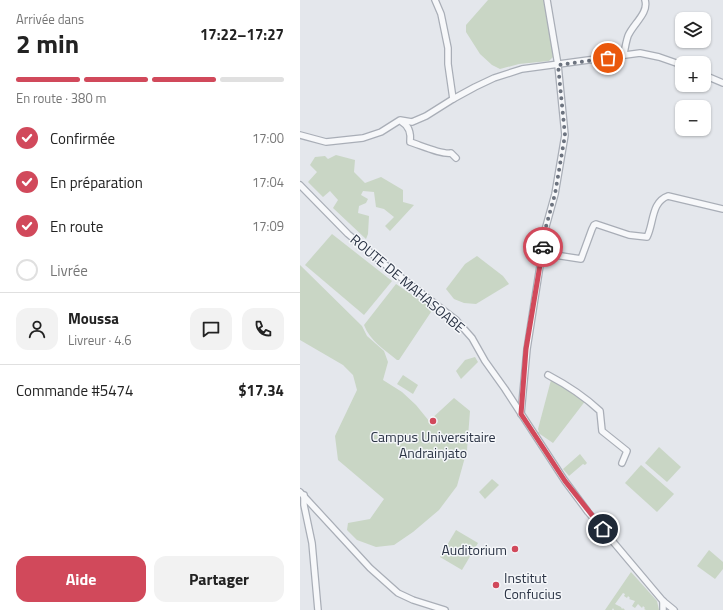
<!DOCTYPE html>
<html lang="fr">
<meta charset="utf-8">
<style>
body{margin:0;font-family:"Titillium Web",sans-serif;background:#f2f2f2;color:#222;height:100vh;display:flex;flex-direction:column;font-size:15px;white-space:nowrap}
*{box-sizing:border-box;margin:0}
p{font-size:13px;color:#767676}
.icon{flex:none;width:22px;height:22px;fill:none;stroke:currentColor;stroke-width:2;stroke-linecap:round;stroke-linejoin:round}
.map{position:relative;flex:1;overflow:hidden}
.details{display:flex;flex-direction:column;background:#fff;width:300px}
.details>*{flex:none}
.fabs{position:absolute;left:375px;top:12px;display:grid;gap:8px}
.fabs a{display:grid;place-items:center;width:36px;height:36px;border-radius:8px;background:#fff;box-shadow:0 1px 3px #0004;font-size:20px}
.pin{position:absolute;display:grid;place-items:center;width:34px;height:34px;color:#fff;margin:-17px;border:2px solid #fff;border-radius:50%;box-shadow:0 1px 4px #0007}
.courier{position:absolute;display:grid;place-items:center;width:40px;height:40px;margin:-20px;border:3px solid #d1495b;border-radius:50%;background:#fff;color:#222;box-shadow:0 1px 5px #0007}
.summary em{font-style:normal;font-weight:700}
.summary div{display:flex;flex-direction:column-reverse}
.summary{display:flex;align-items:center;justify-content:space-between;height:68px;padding:0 16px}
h1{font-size:26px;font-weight:700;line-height:30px}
.bar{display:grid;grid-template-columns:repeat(4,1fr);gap:6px 4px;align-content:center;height:48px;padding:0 16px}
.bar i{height:5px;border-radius:3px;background:#e0e0e0}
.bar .active{background:#d1495b}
.bar p{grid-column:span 4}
.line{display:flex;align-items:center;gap:10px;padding:0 16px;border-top:1px solid #e0e0e0}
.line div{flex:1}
.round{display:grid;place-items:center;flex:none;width:42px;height:42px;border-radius:12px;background:#f2f2f2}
ol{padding:0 16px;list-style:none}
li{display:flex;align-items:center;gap:12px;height:44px}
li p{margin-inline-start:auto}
li .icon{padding:4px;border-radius:50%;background:#d1495b;color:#fff;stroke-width:4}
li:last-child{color:#767676}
li i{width:22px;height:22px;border:2px solid #e0e0e0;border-radius:50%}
.action{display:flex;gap:8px;margin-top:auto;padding:8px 16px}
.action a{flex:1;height:46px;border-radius:12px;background:#d1495b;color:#fff;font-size:16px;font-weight:700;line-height:46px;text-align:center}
.action a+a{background:#f2f2f2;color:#222}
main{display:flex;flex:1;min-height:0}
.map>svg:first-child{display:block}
.green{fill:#c9d6c5}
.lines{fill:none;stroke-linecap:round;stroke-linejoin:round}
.minor-casing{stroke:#a9aeb7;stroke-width:8}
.minor{stroke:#f7f8fa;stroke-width:5.5}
.done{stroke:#6c737f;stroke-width:4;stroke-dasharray:0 7.2}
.route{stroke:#d1495b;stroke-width:5}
.poi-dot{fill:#d1495b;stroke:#f4f6f9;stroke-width:1.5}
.labels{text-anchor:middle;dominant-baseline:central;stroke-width:3;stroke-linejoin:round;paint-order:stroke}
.street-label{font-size:14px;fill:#2b3445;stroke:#f4f6f9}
.poi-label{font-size:14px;fill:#2b3445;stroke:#f4f6f9}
</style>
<main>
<section class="details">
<div class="summary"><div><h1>2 min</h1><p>Arrivée dans</p></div><em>17:22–17:27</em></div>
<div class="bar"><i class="active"></i><i class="active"></i><i class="active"></i><i></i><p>En route · 380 m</p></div>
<ol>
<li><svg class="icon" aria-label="check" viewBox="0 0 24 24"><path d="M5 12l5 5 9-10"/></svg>Confirmée<p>17:00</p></li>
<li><svg class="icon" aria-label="check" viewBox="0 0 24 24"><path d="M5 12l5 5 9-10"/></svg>En préparation<p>17:04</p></li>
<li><svg class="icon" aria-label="check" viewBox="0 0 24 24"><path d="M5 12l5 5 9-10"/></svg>En route<p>17:09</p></li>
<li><i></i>Livrée</li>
</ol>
<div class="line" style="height:72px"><a class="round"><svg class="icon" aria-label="person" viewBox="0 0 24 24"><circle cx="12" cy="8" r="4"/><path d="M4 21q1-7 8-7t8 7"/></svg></a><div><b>Moussa</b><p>Livreur · 4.6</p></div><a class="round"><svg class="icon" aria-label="chat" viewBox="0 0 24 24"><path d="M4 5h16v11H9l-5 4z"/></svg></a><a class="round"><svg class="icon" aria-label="phone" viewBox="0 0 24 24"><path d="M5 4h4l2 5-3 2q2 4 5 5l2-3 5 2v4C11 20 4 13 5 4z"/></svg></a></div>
<div class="line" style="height:52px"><div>Commande #5474</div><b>$17.34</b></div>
<div class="action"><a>Aide</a><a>Partager</a></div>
</section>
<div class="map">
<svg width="423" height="610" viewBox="0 0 423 610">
<rect width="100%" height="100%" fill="#e4e7ec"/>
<g class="green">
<polygon points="188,0 245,0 253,57 249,61 219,64 200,69 192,65 180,54 166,32 166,25"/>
<polygon points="36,155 55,160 54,172 65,183 81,177 103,190 103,202 114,205 90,231 85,226 94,217 84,209 76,207 74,192 63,191 61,195 68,199 66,203 59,206 58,213 69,216 68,234 66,239 33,208 38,200 30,191 23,197 8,182 17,172 10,165 15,157 25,156 28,159"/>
<polygon points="32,234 92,281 64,315 5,265"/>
<polygon points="177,256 203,276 209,284 176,304 164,303 154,299 146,289 165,264"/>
<polygon points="0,265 62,326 67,336 84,351 88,362 83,380 102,392 116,405 129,421 154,398 170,411 167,450 157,486 139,510 113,532 94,545 76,547 57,540 47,530 48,523 70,519 84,499 38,460 35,436 57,390 53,375 43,365 0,340"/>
<path d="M96,284l37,25 -34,51h-2c-12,-10 -27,-19 -33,-35z"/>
<polygon points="175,357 178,362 161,379 156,371 165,360"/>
<polygon points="103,375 118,385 113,394 97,384"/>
<polygon points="251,380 286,400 253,443 237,432 239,432 238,429"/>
<polygon points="359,447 381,467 367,482 345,463"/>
<polygon points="280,454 287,463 285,465 283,464 269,476 263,469"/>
<polygon points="341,465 374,494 357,512 325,483"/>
<polygon points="192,479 199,485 185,499 179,492"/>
<polygon points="156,530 178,543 162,570 140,557"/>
<polygon points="409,550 423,562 423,569 415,579 397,566"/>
<polygon points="331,572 357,601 359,610 346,610 344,609 345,608 343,606 342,608 338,604 335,608 332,606 335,601 329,599 330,598 328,596 327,598 324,596 325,594 323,593 315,604 321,607 322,609 323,608 325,610 314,610 313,608 312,610 305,610"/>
</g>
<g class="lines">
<defs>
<g id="minor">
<polyline points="135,0 141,14 148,48 148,64 153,99"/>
<path d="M324,54c1,-6 2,-12 4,-18 5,-12 21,-23 17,-36"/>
<polyline points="404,75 423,83"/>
<path d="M102,122c7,4 9,12 8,20 10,3 32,13 41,11l5,5"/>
<polyline points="0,135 26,142 63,138 81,132 100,120 112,122 126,116 153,99 175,87 194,78 222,69 340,53 359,57 382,65"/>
<polyline points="0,185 48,234 94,272 156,320 172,338 185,361 205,389 265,481 288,512 363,601 374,610"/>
<path d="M242,253l39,6 11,-30 2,-4 2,-1 33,11 18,2c7,-14 4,-35 21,-41l55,13"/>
<path d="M248,375c19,10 36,21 52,36l2,20 25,20 -5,12"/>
<polyline points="221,414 227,349 242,253 245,230 255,194 265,135 258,65 247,0"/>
<polyline points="0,492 70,568 98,593 113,600 145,610"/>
<polyline points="4,495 4,505 12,543 18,610"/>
<polyline points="363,601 363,610"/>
</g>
</defs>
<use href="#minor" class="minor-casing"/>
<use href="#minor" class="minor"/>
</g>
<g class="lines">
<polyline class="done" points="243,247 245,230 255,194 265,135 258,65 308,58"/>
<polyline class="route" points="243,247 226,349 221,414 265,481 303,529"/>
</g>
<g class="poi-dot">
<circle cx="133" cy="421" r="4"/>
<circle cx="215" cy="549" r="4"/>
<circle cx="196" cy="585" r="4"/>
</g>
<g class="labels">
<g class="street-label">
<text transform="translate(108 283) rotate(40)">ROUTE DE MAHASOABE</text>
</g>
<g class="poi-label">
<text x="133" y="436">Campus Universitaire<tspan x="133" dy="16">Andrainjato</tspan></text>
<text x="207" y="549" text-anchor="end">Auditorium</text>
<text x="204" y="577" text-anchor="start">Institut<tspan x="204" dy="16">Confucius</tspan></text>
</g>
</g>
</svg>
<div class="fabs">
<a><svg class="icon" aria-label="layers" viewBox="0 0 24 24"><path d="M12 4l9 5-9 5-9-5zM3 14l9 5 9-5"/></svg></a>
<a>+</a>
<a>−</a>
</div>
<div class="pin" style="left:308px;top:58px;background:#ea580c"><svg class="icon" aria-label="bag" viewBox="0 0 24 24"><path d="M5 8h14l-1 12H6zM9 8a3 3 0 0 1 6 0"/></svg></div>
<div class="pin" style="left:303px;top:529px;background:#1f2937"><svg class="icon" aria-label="home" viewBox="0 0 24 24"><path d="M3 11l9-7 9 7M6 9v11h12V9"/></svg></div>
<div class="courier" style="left:243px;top:247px"><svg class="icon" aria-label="car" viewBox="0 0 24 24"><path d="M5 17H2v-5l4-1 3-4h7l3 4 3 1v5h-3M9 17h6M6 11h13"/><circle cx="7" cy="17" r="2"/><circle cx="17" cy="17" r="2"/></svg></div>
</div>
</main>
